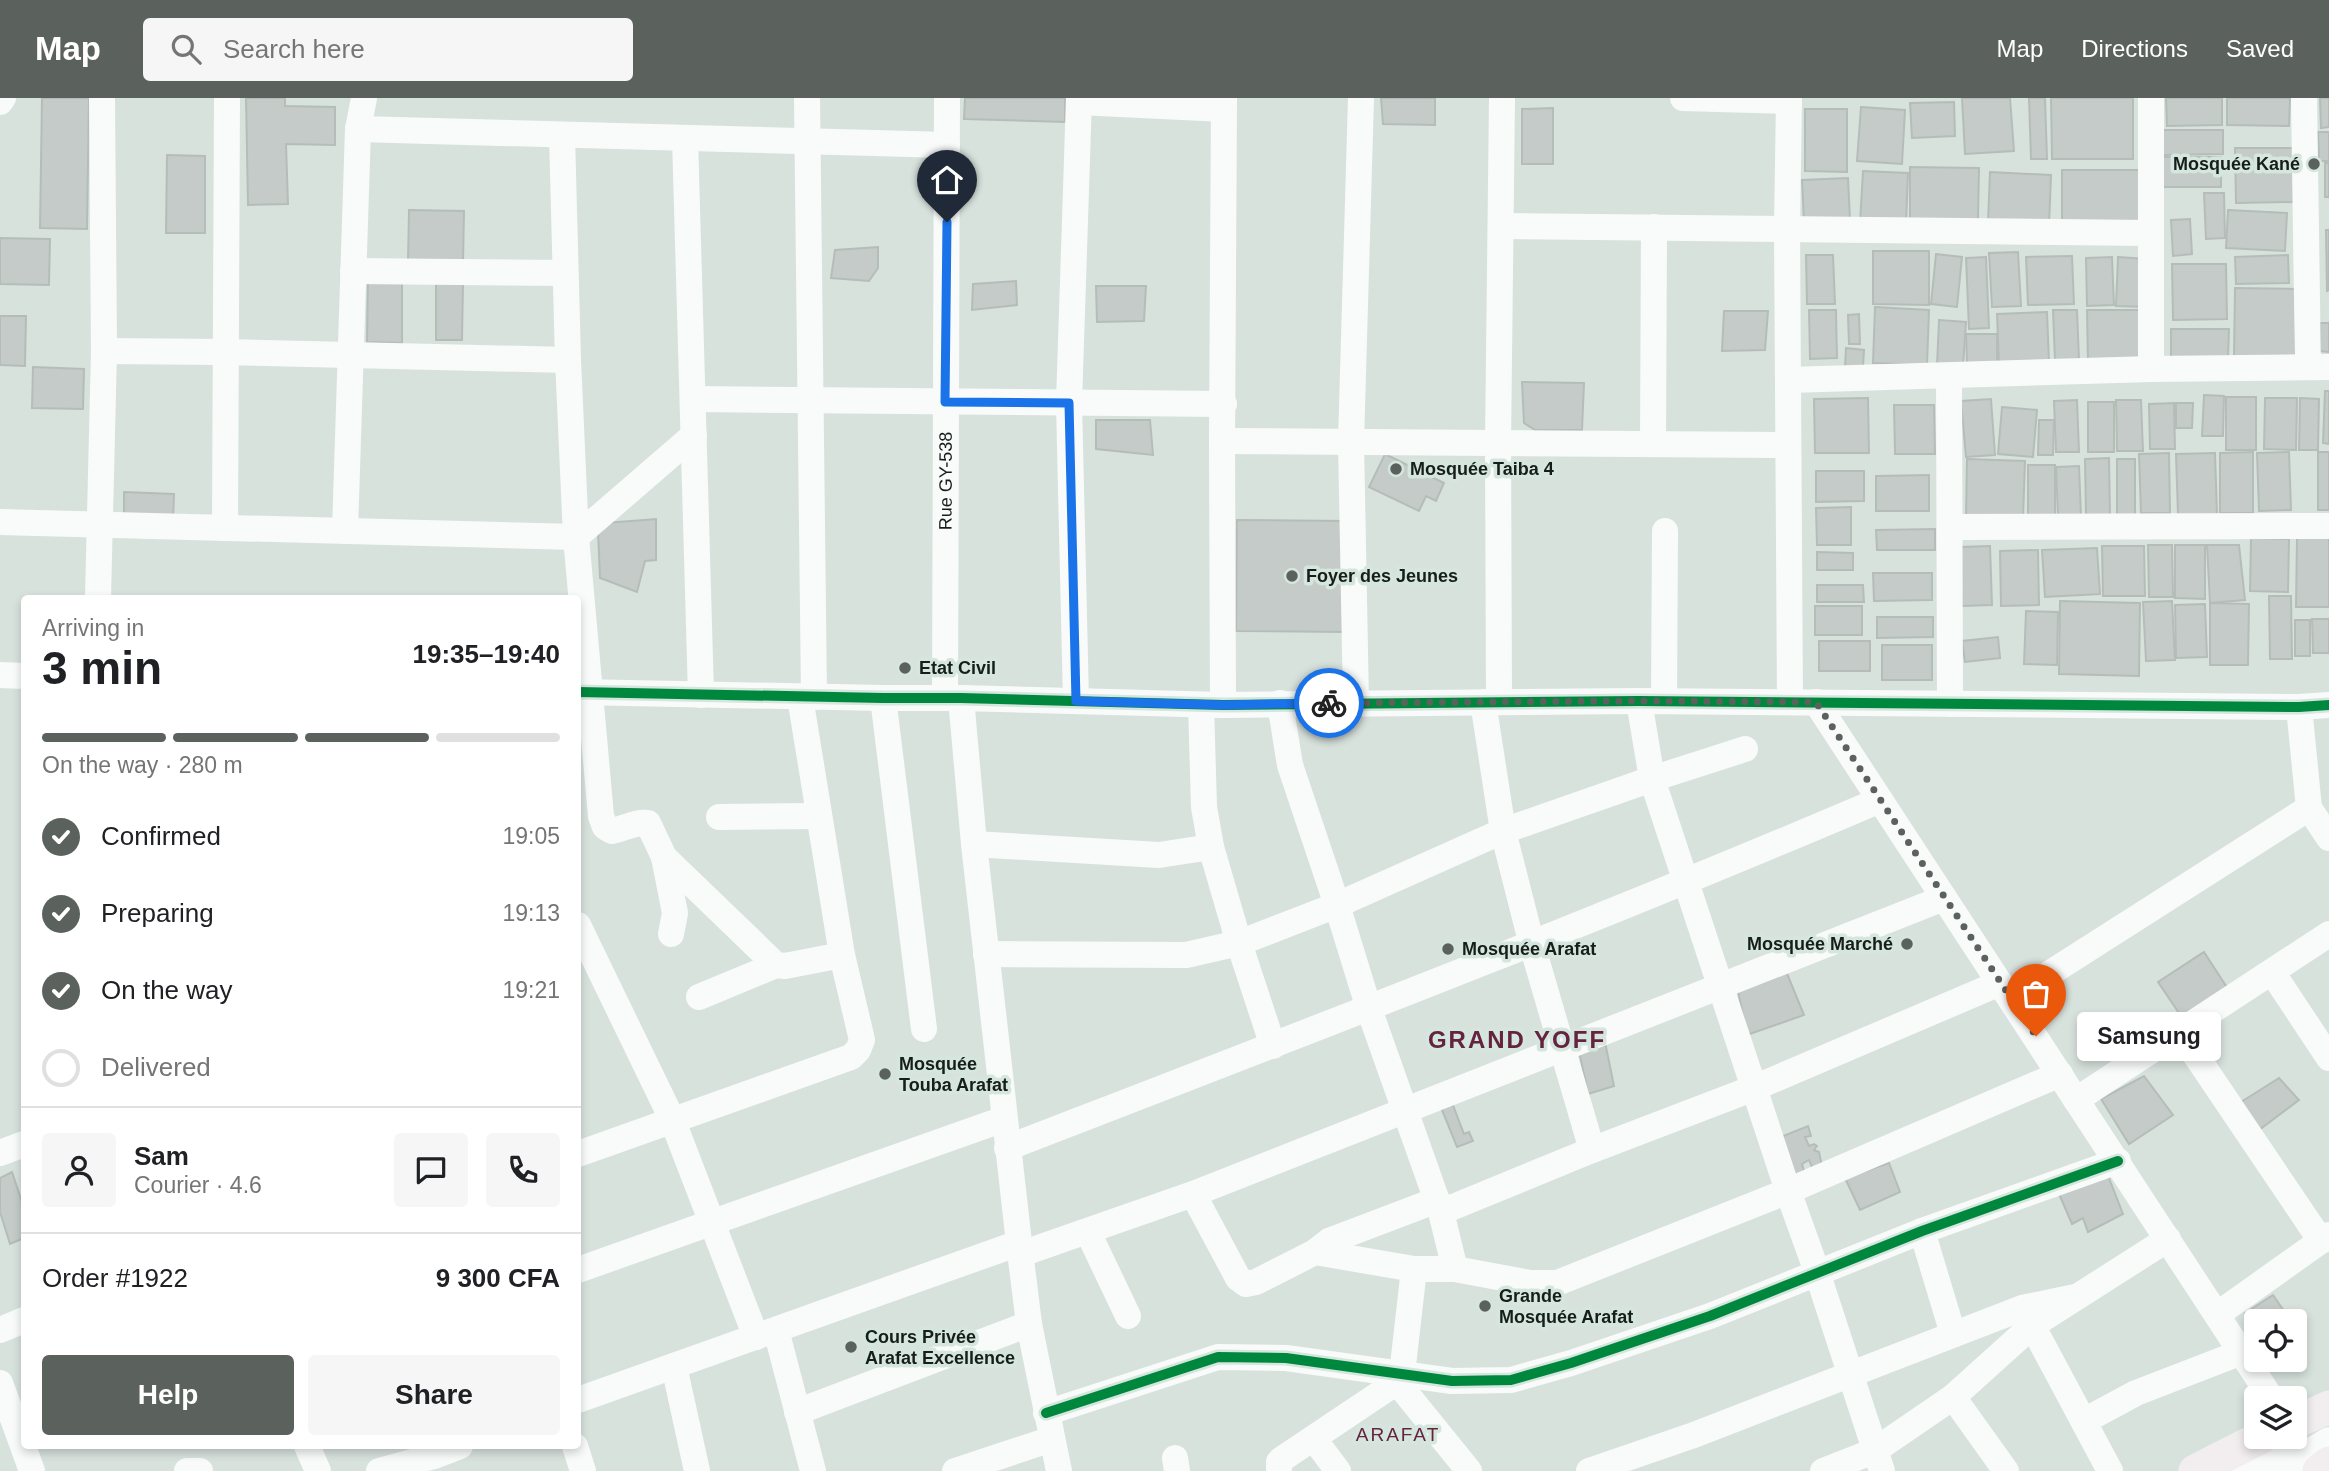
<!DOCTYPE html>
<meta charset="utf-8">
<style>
body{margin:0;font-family:Helvetica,sans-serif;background:#f6f6f6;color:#202124;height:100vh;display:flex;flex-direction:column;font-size:26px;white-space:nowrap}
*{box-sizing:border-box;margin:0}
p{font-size:23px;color:#757577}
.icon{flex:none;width:38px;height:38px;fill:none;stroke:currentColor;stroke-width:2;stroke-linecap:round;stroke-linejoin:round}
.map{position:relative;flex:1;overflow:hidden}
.sheet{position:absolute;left:21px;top:497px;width:560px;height:854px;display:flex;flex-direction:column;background:#fff;border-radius:7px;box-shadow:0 4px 10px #0003}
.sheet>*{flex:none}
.controls{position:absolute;left:2244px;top:1211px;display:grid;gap:14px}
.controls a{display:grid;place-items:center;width:63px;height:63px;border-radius:7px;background:#fff;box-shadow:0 4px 10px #0003;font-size:35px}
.pin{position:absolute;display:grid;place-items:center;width:60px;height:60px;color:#fff;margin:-72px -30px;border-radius:50% 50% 50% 0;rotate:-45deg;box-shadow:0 0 7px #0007}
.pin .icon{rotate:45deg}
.courier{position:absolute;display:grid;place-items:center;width:70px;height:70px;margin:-35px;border:5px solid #1a73e8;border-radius:50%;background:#fff;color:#222;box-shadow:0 2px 9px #0007}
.bubble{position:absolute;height:49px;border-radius:7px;background:#fff;box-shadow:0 4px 10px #0003;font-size:23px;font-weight:700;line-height:49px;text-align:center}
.headline em{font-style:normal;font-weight:700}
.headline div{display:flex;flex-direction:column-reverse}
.headline{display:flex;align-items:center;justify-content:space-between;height:119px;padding:0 21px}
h1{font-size:46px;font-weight:700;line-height:52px}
.bar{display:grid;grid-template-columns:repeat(4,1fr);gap:10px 7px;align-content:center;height:84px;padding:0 21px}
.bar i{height:9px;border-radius:5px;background:#e0e0e0}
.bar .on{background:#5b625e}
.bar p{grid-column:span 4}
.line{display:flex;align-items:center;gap:18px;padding:0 21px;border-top:2px solid #e0e0e0}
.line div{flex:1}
.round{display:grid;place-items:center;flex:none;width:74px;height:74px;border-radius:7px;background:#f6f6f6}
ol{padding:0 21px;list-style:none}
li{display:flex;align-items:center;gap:21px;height:77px}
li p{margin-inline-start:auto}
li .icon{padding:7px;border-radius:50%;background:#5b625e;color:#fff;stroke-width:4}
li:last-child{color:#757577}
li i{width:38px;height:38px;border:4px solid #e0e0e0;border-radius:50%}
.primary-button{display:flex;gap:14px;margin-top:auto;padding:14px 21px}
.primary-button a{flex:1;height:80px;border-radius:7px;background:#5b625e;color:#fff;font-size:28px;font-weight:700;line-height:80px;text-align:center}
.primary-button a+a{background:#f6f6f6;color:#202124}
header{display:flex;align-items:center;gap:42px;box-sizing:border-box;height:98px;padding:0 35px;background:#5b625e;color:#fff}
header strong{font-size:33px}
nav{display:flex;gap:38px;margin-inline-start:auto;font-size:24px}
.search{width:490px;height:63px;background:#f6f6f6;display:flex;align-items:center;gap:18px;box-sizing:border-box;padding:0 24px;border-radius:7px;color:#757577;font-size:26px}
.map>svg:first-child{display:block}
.building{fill:#c4cbc8;stroke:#b5bdb9;stroke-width:2}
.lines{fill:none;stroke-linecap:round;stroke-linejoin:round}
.minor{stroke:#f9fbfa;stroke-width:26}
.major{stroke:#f2eeef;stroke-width:33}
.cycleway-casing{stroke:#d4e6dd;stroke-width:15}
.cycleway{stroke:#00873e;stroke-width:10}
.done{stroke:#5b625e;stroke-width:7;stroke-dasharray:0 12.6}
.route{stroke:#1a73e8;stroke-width:9}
.poi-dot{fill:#5b625e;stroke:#d4e6dd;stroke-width:2.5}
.labels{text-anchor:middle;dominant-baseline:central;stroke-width:7;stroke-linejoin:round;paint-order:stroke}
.poi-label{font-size:18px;font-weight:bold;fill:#171d1a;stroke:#d4e6dd;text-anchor:start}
.street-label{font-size:18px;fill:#171d1a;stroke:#d4e6dd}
.neighbourhood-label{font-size:19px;letter-spacing:2px;fill:#652340;stroke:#d4e6dd}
.district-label{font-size:24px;font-weight:bold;letter-spacing:2px;fill:#652340;stroke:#d4e6dd}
</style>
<header>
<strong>Map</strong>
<div class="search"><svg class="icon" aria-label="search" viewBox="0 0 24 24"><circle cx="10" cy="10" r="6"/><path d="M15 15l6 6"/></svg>Search here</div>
<nav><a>Map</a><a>Directions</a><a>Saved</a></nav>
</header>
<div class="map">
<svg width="2329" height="1373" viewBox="0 0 2329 1373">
<rect width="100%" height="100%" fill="#d8e2dd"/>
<g class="building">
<polygon points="42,0 89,0 87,131 40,130"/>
<polygon points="246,0 285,0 285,8 335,9 335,47 286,46 288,106 248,107"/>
<polygon points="965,0 1065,0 1065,24 964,21"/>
<polygon points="1381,0 1435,0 1435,27 1383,26"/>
<polygon points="1962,0 2010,0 2014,53 1965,56"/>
<polygon points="2029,0 2045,0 2047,61 2031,61"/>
<polygon points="2051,0 2133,0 2133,61 2052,61"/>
<polygon points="2166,0 2222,0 2222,27 2167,28"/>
<polygon points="2227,0 2290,0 2289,28 2227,27"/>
<polygon points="2320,0 2329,0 2329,29 2321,30"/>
<polygon points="1954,4 1955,38 1912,40 1910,5"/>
<polygon points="1861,9 1905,12 1902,66 1857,63"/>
<polygon points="1553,10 1553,66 1522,66 1522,11"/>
<polygon points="1805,11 1847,11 1847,74 1805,73"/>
<polygon points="2163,32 2223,32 2223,56 2163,57"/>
<polygon points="2318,34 2329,34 2329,63 2319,63"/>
<polygon points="2235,50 2294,50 2295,104 2236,105"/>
<polygon points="167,57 205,58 205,135 166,135"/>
<rect x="2158" y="59" width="63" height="30"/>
<rect x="2325" y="65" width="4" height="34"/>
<polygon points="1910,69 1979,70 1978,121 1910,121"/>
<polygon points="2062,72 2141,72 2141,125 2062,124"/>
<polygon points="1863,73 1908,75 1906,127 1860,125"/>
<polygon points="1990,74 2051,77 2049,128 1988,125"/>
<polygon points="1848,80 1850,122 1804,124 1802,82"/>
<polygon points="2204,95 2224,95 2225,140 2206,141"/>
<polygon points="409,112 464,113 463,165 408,164"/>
<polygon points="2228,112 2287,115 2285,153 2226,150"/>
<polygon points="2190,121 2192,156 2173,158 2171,122"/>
<polygon points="2326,132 2329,132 2329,192 2327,193"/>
<polygon points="0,140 50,141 49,187 0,186"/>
<polygon points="878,149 878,170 869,183 831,180 835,152"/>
<polygon points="1873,153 1929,153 1929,207 1873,206"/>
<polygon points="2018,154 2021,208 1992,209 1989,155"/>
<polygon points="1936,156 1962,159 1957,209 1931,206"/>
<polygon points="1806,157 1833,157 1835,206 1807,206"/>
<polygon points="2288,157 2289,185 2236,186 2235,159"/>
<polygon points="2072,158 2074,206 2028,207 2026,159"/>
<polygon points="1986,159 1989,230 1969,231 1966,160"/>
<polygon points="2112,159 2114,207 2087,208 2086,160"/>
<polygon points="2118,159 2146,161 2144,209 2116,208"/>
<polygon points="2172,166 2226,166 2227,221 2173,222"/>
<polygon points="368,178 402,179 402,245 367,244"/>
<polygon points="1016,183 1017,207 972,212 973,186"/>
<polygon points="436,185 463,185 462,242 436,242"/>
<polygon points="1096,188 1146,188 1144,223 1097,224"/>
<polygon points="2235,190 2296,191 2295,261 2234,259"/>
<polygon points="1875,209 1929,212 1927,267 1873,265"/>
<polygon points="1809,212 1836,212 1837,260 1810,261"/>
<polygon points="2053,212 2077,212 2079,262 2055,263"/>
<polygon points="2087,212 2144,212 2144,265 2088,265"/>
<polygon points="1724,213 1768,213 1765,252 1722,253"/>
<polygon points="2047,214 2049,264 1999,266 1997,216"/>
<polygon points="1859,216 1860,246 1849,246 1848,217"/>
<polygon points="0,218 26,218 25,268 0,267"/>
<polygon points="1939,222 1966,224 1963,269 1937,268"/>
<polygon points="2320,225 2329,225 2329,254 2320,253"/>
<polygon points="2171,231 2229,231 2228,261 2171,260"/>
<polygon points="1966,236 1997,236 1997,266 1967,266"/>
<polygon points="1846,250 1864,252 1863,269 1845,268"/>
<polygon points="33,269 84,271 83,311 32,310"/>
<polygon points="1522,284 1584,285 1582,332 1535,332 1524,325"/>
<polygon points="2325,293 2329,293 2329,346 2323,345"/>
<polygon points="2204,297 2224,298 2223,338 2202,338"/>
<rect x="2226" y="299" width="30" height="53"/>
<polygon points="1868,300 1869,355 1815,355 1814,301"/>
<polygon points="2265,300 2297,300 2296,352 2264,351"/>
<polygon points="2300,300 2319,301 2318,352 2299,352"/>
<polygon points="1991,301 1995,357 1966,359 1961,303"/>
<polygon points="2077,302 2079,354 2056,354 2054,303"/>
<polygon points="2116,302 2141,302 2143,353 2117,353"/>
<rect x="2088" y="304" width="26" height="50"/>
<polygon points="2174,305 2175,351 2150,351 2149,306"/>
<polygon points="2176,305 2193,305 2192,330 2176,330"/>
<polygon points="1894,307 1934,307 1935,356 1895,356"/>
<polygon points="2002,309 2037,312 2033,359 1998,356"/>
<polygon points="1096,322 1150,322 1153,357 1096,351"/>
<polygon points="2039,322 2054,322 2053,357 2038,357"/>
<polygon points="2253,354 2253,415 2220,415 2220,355"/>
<polygon points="2289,354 2291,412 2259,413 2257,355"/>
<rect x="2318" y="354" width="11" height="58"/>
<polygon points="2169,355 2170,415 2141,415 2139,356"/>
<polygon points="2215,355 2217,416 2178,417 2176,356"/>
<polygon points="1385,356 1444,385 1436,403 1426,398 1419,413 1369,389"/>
<polygon points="2109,360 2110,418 2086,419 2085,361"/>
<polygon points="1967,361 2025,363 2023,421 1966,419"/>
<rect x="2117" y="361" width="18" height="57"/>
<rect x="2028" y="367" width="27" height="54"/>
<polygon points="2079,368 2081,418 2058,419 2056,369"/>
<polygon points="1816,373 1864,373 1864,403 1816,404"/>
<polygon points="1929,377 1929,413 1876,413 1876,378"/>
<polygon points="124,394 174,396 173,425 124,424"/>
<polygon points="1851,409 1851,447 1817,447 1816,410"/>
<polygon points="656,421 656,462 645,463 637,494 600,480 598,433 605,425"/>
<polygon points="1237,422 1347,423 1347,534 1236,533"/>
<polygon points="1935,431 1935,452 1877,452 1876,432"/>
<polygon points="2297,439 2329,440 2329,509 2296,509"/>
<polygon points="2251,440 2289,441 2288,494 2250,493"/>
<polygon points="2148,447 2172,447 2173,499 2149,499"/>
<polygon points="2175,447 2205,447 2205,501 2175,500"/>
<polygon points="2207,447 2239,447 2245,502 2210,505"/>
<polygon points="1990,448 1992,507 1962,508 1959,449"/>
<polygon points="2102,448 2144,448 2145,498 2103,498"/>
<polygon points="2097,450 2100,496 2045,499 2042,452"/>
<polygon points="2038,452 2039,507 2001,508 2000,453"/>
<polygon points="1817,454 1853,455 1853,472 1817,472"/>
<polygon points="1873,475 1932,475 1932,502 1874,503"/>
<polygon points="1817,487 1863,487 1864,504 1817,504"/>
<polygon points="2269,498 2291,498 2292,561 2270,561"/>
<polygon points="2060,503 2140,505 2139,578 2059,576"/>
<polygon points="2172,503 2175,562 2146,563 2143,504"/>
<polygon points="2210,505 2249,506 2248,567 2210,567"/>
<polygon points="2205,506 2207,559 2176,560 2175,507"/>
<rect x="1815" y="508" width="47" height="29"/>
<polygon points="2026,513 2058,514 2057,567 2024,566"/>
<polygon points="1877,519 1933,519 1933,539 1877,540"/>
<polygon points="2312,521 2329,521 2329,555 2313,555"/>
<rect x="2295" y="522" width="15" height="36"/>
<polygon points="1998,539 2000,560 1965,564 1962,543"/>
<rect x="1819" y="543" width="51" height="30"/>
<rect x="1882" y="547" width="50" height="35"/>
<polygon points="2204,854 2228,891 2183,921 2158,884"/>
<polygon points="1786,873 1804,917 1747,937 1737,888"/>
<polygon points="1605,944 1614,988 1588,996 1579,953"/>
<polygon points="2144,978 2173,1017 2129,1046 2101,1001"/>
<polygon points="2279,980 2299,1002 2259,1032 2241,1004"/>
<polygon points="1451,1002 1464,1036 1469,1034 1473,1043 1457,1049 1440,1007"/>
<polygon points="1808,1028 1811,1038 1805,1039 1809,1048 1814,1046 1817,1048 1814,1052 1819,1054 1823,1073 1815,1076 1809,1062 1802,1066 1806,1080 1790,1079 1778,1040"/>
<polygon points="1889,1065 1900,1094 1860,1112 1845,1080"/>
<polygon points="2105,1070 2123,1116 2088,1134 2083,1120 2072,1126 2056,1089"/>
<polygon points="12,1074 24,1110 24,1140 10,1146 0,1114 0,1080"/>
<polygon points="2273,1197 2291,1223 2256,1223 2256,1234 2245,1215"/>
</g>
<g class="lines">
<g class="minor">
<polyline points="807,0 814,599"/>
<polyline points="1683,0 1789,3"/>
<polyline points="1789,0 1787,131 1790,604"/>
<polyline points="2304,0 2308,269"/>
<polyline points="0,4 3,0"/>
<polyline points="1079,4 1224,11"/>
<polyline points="358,31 947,47"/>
<path d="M562,37l6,225 8,177 25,279 4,11 7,4c11,-2 25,-10 36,-8l16,34 112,108 9,1 57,-11"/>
<polyline points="685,40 701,597"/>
<polyline points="1501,128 2151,135"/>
<polyline points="353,173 565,175"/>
<polyline points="104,253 224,254 568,262"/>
<polyline points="2151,271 2151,0"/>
<polyline points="1949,278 1950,606"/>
<polyline points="1789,282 2151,271 2329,269"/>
<polyline points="693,301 1224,306"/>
<polyline points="1222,343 1788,347"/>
<polyline points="1653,346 1654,129"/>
<polyline points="0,424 576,439 694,337"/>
<polyline points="1950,429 2329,428"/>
<polyline points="225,430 227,0"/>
<polyline points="345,433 358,31 364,0"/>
<polyline points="98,500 104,253 102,0"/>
<polyline points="0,577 24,578"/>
<polyline points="578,594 883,600 961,600 1223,607 1639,603 2299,609 2329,607"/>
<polyline points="883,600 924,931"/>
<path id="s1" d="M945,600l2,-600"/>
<polyline points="961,600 974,746 1019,1145 1029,1226 1059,1373"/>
<polyline points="1076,603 1069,305 1079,0"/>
<polyline points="1639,603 1652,681 1788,1093 1817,1174 1882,1373"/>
<polyline points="1664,603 1665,433"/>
<polyline points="1483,604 1503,733 1532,847 1592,1052"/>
<polyline points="1499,604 1498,345 1502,0"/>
<polyline points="1816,604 2271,1300"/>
<polyline points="1280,605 1290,667 1337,807 1369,911 1441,1114 1455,1171"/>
<polyline points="1356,605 1351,344 1361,0"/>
<polyline points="1201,607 1204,709 1211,749 1239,845 1273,948"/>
<polyline points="1223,607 1222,343 1224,0"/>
<polyline points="2299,609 2309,710 2329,740"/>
<polyline points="719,719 818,718"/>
<polyline points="974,746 1159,757 1211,749"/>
<polyline points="664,759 675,815 671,836"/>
<polyline points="578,827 672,1021 756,1239"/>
<polyline points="986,856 1186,857 1239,845 1337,807 1503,733 1652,681 1745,651"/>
<polyline points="2272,874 2329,960"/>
<polyline points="699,899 776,867"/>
<polyline points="2011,900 2309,710"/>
<polyline points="2180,934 2321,1143"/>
<polyline points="2076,1002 2329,836"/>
<path d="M1007,1050c292,-113 585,-225 873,-348"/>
<polyline points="0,1055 24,1046"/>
<polyline points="578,1056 851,959 858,952 862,942 842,857 800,599"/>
<polyline points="1193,1096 1238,1180 1246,1186 1256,1184 1315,1154 1414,1171 1455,1171 1530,1185 1557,1185 1788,1093 2060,976"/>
<polyline points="1441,1114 1592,1052 1754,990 2000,885"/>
<polyline points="1922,1133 1953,1236"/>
<polyline points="1088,1134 1128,1218"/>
<polyline points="1315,1154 1329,1143 1437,1102"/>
<polyline points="1021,1156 1193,1096 1944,800"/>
<polyline points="578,1172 1004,1021"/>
<polyline points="2025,1214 2110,1373"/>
<polyline points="2218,1216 2329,1137"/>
<polyline points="0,1232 24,1222"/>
<polyline points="776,1232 813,1373"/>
<polyline points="674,1268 697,1373"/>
<polyline points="1397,1284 1469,1373"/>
<polyline points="0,1285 32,1373"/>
<polyline points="1953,1299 2006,1373"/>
<polyline points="578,1302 1019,1145"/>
<polyline points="797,1314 1029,1226"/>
<polyline points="1046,1315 1218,1259 1286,1260 1452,1283 1511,1282 1571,1265 1710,1218 1922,1133 2118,1063"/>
<polyline points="2084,1323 2136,1295 2242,1254"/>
<polyline points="1314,1341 1338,1373"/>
<polyline points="307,1348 318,1373"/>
<polyline points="575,1348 583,1373"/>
<polyline points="1175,1360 1177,1373"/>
<polyline points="2291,1369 2302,1358 2329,1342"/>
<polyline points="187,1373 200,1373"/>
<polyline points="379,1373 434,1358 460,1348"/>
<polyline points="955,1373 1052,1341"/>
<polyline points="1279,1373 1279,1364 1282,1361 1397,1284 1402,1276 1414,1171"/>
<polyline points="1589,1373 1691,1338 2022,1210 2075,1199"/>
<polyline points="1823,1373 1874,1353 1953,1299 2033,1227 2168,1141"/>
<polyline points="2235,1373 2256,1362 2302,1358"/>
</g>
<g class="major">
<polyline points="2294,1325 2329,1309"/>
<polyline points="2195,1373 2262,1339"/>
<polyline points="2319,1373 2329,1365"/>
</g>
<defs>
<g id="cycleway">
<polyline points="578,594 883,600 961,600 1223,607 1639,603 2299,609 2329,607"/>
<polyline points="1046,1315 1218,1259 1286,1260 1452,1283 1511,1282 1571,1265 1710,1218 1922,1133 2118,1063"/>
</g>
</defs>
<use href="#cycleway" class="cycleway-casing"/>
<use href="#cycleway" class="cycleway"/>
</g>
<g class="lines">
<polyline class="done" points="1329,605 1639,603 1816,604 2036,938"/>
<polyline class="route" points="947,124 945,304 1069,305 1076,603 1223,607 1329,605"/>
</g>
<g class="poi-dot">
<circle cx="2314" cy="66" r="7"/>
<circle cx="1396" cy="371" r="7"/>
<circle cx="1292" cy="478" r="7"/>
<circle cx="905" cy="570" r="7"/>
<circle cx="1907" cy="846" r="7"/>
<circle cx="1448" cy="851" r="7"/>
<circle cx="885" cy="976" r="7"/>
<circle cx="1485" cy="1208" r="7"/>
<circle cx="851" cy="1249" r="7"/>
</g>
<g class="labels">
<g class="poi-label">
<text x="2300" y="66" text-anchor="end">Mosquée Kané</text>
<text x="1410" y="371">Mosquée Taiba 4</text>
<text x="1306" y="478">Foyer des Jeunes</text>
<text x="919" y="570">Etat Civil</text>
<text x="1893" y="846" text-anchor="end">Mosquée Marché</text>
<text x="1462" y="851">Mosquée Arafat</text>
<text x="899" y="966">Mosquée<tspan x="899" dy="21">Touba Arafat</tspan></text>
<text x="1499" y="1198">Grande<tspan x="1499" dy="21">Mosquée Arafat</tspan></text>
<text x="865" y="1239">Cours Privée<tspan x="865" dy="21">Arafat Excellence</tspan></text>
</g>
<g class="street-label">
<text stroke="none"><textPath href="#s1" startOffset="217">Rue GY-538</textPath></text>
</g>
<g class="neighbourhood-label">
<text x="1398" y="1336">ARAFAT</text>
</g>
<g class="district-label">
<text x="1517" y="941">GRAND YOFF</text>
</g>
</g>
</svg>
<div class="controls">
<a><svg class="icon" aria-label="locate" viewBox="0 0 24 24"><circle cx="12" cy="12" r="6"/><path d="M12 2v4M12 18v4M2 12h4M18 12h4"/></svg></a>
<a><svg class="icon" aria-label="layers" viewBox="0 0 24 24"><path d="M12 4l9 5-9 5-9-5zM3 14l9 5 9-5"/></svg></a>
</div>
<div class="pin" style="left:2036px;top:938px;background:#ea580c"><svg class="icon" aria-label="bag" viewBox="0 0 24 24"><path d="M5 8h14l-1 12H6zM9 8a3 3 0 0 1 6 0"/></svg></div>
<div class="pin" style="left:947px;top:124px;background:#1f2937"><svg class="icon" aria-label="home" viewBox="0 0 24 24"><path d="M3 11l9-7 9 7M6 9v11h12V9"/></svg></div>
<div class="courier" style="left:1329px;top:605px"><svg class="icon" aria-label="bike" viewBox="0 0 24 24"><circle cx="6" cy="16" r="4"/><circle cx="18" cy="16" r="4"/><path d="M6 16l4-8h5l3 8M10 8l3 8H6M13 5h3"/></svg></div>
<div class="bubble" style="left:2077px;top:914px;width:144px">Samsung</div>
<section class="sheet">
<div class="headline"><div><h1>3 min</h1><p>Arriving in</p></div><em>19:35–19:40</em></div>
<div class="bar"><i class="on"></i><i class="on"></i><i class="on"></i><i></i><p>On the way · 280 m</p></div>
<ol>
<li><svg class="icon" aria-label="check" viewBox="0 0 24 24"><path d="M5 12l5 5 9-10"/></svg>Confirmed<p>19:05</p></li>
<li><svg class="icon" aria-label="check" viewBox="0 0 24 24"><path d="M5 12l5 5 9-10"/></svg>Preparing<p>19:13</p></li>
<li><svg class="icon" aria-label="check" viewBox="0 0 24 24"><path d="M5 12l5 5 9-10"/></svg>On the way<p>19:21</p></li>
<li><i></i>Delivered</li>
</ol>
<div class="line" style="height:126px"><a class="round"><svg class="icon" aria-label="person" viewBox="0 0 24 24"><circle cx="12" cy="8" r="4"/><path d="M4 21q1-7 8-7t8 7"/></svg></a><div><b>Sam</b><p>Courier · 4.6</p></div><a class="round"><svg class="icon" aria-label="chat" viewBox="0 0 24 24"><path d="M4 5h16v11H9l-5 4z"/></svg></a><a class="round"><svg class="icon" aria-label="phone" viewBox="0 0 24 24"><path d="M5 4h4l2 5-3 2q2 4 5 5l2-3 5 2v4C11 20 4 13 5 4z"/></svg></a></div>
<div class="line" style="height:91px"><div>Order #1922</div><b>9 300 CFA</b></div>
<div class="primary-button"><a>Help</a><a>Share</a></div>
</section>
</div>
